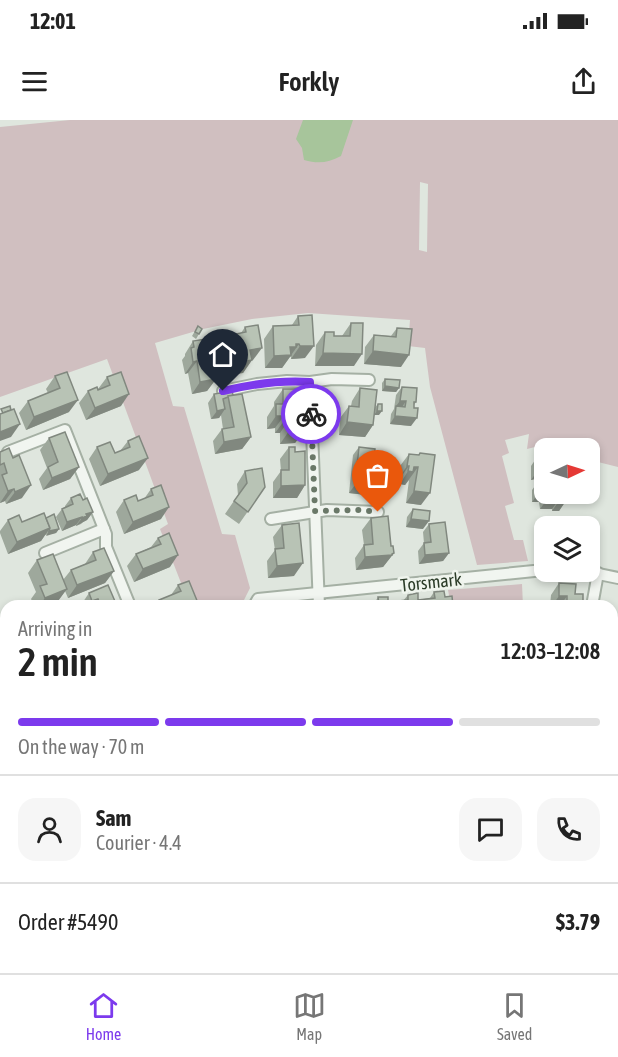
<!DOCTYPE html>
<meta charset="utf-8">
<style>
body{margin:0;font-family:"Asap Condensed",sans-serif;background:#f6f6f6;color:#222;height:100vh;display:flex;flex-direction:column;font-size:22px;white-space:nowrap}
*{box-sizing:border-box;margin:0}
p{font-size:20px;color:#767676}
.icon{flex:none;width:33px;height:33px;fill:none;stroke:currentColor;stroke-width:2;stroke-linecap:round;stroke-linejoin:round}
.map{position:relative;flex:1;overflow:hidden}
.details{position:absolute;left:0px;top:480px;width:618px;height:374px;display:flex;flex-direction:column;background:#fff;border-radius:18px 18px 0 0;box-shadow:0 3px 9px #0003}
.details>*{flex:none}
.needle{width:39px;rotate:86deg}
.buttons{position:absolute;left:534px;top:318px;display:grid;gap:12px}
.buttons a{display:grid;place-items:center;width:66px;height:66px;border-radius:12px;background:#fff;box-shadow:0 3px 9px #0003;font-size:30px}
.pin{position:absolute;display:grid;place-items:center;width:51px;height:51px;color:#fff;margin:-62px -26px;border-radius:50% 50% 50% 0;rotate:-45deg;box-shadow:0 0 6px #0007}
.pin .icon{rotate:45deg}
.courier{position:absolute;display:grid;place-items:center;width:60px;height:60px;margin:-30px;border:4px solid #7c3aed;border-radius:50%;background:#fff;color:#222;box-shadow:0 2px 8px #0007}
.summary em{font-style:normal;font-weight:600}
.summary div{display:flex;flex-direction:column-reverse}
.summary{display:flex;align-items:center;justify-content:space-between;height:102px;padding:0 18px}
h1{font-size:39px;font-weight:600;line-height:45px}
.bar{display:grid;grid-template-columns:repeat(4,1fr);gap:9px 6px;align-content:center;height:72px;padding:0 18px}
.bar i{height:8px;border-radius:4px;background:#e0e0e0}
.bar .active{background:#7c3aed}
.bar p{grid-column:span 4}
.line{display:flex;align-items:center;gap:15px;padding:0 18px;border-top:2px solid #e0e0e0}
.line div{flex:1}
.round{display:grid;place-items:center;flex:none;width:63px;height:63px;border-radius:18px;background:#f6f6f6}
.status{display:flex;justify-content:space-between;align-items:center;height:42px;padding:0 30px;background:#fff;direction:ltr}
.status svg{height:16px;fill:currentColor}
header{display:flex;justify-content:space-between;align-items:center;height:78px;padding:0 18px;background:#fff;font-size:27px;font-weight:600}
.menu{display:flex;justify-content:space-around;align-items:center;height:84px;border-top:2px solid #e0e0e0;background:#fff;font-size:16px;color:#767676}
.menu a{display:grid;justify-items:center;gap:3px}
.menu .active{color:#7c3aed}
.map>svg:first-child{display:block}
.green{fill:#d0bfc0;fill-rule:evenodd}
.water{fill:#a7c59b}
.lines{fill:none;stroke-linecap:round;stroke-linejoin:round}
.minor-casing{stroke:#a5b0a4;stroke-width:14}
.tertiary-casing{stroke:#a5b0a4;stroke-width:15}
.minor{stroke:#f1f5f0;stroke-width:10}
.tertiary{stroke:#f1f5f0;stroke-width:12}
.wall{fill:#9ea89c}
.shaded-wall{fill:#81887f}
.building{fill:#b8c3b5;stroke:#81887f;stroke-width:1.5}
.done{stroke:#6a7868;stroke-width:6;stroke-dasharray:0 10.8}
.route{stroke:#7c3aed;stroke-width:8}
.labels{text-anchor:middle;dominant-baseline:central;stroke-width:5;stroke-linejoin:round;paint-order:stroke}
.street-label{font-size:18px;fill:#2b3c28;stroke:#eff4ed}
</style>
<div class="status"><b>12:01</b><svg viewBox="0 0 49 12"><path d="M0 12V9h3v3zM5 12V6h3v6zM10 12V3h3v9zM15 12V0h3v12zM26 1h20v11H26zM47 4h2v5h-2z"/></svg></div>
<header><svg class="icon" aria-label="menu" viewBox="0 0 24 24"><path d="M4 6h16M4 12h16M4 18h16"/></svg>Forkly<svg class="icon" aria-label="share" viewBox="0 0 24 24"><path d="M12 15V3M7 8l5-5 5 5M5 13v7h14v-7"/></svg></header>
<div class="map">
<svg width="618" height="853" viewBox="0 0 618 853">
<rect width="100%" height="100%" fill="#dfe6de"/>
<g class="green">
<path d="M70,0h548v347l-28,-7 2,-14 -21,-6 -2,8h-25v4h-5l-4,-5 -8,2 2,-15 -24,6 4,13 -7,3 12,47 -9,3 9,34h9l5,21 -51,4 -47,-178 -5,-39 -17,-2 2,-26 -102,-7 -56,6 -49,10 -48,14 18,63 11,1 38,127 13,1 15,53 -9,18h-51l-30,-77 8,-5 -61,-165 -107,38v-270zM420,62l8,2 -1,68 -8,-2z"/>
<polygon points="522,464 523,486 451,486 448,470"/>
<polygon points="612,597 618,598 618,639 612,637"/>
<polygon points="0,647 6,648 6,848 89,848 89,853 0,853"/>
<polygon points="305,848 372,848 372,853 304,853"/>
</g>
<path class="water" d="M303,0h50l-12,36c-13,7 -23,8 -37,4l-2,-12 -6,-9z"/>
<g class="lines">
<defs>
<g id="minor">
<polyline points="310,262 319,486"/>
<polyline points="223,271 257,264 287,261 310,262 332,259 369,260"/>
<polyline points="8,332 65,310 106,414 106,427 130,486"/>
<polyline points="271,399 327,390 378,392"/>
<polyline points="45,433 104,409"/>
<polyline points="589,452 618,458"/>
<polyline points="254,486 258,479 544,450"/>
<polyline points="592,486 598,453"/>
<polyline points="612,537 618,538"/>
<polyline points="430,853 431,848"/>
<polyline points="451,853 452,848"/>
</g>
<g id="tertiary">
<polyline points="0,542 6,557"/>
<polyline points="101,853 101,848"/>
</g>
</defs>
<use href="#minor" class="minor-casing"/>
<use href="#tertiary" class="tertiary-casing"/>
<use href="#minor" class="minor"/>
<use href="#tertiary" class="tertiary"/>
</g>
<g class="wall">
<polygon points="298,196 305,238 291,239 291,237 290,237 282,248 265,248 264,219 273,206 292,205"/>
<polygon points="351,203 354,246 315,246 316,225 325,212 334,216 342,216"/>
<polygon points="198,206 202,209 196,219 192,216"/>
<polygon points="245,207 253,240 252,240 243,253 228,255 227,249 224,250 223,244 225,240 222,241 221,236 224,233 223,227 231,215 241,213"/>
<polygon points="397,208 401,247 364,244 365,227 374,215 391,216"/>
<polygon points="193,221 214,232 212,238 216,259 207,271 192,274 188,253 185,254 182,240 185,236 185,234"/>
<polygon points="55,256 69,292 26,310 19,293 28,281 48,273 46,269"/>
<polygon points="107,257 121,286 86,300 79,283 88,271 98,269"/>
<polygon points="385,259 399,268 396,272 382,271 382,263"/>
<polygon points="402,267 416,282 414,285 411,306 390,304 391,294 394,289 396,275"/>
<polygon points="360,268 375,287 378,284 379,295 374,295 373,305 365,317 339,315 340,298 349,286 351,286 352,281"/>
<polygon points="283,269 300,297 304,311 295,323 280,324 280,313 275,313 275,308 267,309 267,297 274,286 274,282"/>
<polygon points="214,274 233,275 251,317 242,329 215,334 213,321 222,309 223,309 221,295 219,298 211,299 208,283"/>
<polygon points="49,318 79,347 70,359 43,370 39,359 47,348 40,330"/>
<polygon points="128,321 139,350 100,366 89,339 97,327 115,333 120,331"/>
<polygon points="289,327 295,332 305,365 297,378 273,378 273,362 281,351 280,339"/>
<polygon points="359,327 371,366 366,375 349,373 353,335"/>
<polygon points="542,330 544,330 544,374 570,374 559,391 552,391 552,389 540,389 539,382 532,382 532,370 535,366 535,359 531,360 531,346"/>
<polygon points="0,332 22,378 6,384 5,381 0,383"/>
<polygon points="420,333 421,385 406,383 409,360 405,365 400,364 400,358 399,358 400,346 409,334 418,335"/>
<polygon points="245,351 265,367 239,404 225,394 238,375 237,364"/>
<polygon points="151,369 161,399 124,414 116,392 124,380 138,381 144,379"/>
<polygon points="71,378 83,380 93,392 87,400 83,402 81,404 76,406 76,405 62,411 56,397 62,389 65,387 65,386"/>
<polygon points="413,389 423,409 406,407 407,397"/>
<polygon points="46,398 59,409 56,413 45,415 41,421 8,434 0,413 0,411 8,400 22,402"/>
<polygon points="371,398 391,426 394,433 383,447 356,450 355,438 364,425 362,410"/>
<polygon points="429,404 449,433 443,441 419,444 418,431 424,423 423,412"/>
<polygon points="282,405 294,456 268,458 267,441 275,430 273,417"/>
<polygon points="158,418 170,447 134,462 127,446 136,434 151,427"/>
<polygon points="93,432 114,451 105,463 68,478 65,471 58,481 46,486 35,486 31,479 36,472 28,453 37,440 63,460 71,450 85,444"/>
<polygon points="559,463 575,474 583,486 550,486 551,475"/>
<polygon points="178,465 198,483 196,486 155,486 159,480 171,475"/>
<polygon points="434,472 445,477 453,486 370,486 371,484 374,484 378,477 388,482 403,481 408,475 418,480 430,478"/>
<polygon points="89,473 117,486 84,486 83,482"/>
<polygon points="615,837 618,853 607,853 608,848 612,848 612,841"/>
<polygon points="228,848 243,848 242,853 227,853"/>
<polygon points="281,848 305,848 302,853 280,853"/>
<polygon points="391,848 423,848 420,852 411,851 410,853 391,853"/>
<polygon points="481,848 513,848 512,853 489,853 489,851 481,849"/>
<polygon points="581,848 603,848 602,853 579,853"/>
</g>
<g class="shaded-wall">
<polygon points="296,224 299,224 282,248 265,248 274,236"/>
<polygon points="300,226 314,226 305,238 291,239"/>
<polygon points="231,228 234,228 225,240 222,241"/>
<polygon points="262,228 253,240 241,242 250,230"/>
<polygon points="373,231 409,235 401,247 364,244"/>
<polygon points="323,233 362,234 354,246 315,246"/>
<polygon points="232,237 235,237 227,249 224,250"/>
<polygon points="252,240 243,253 228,255 236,243"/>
<polygon points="197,241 188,253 185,254 193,242"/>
<polygon points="216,259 207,271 192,274 200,262"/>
<polygon points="385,266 399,268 396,272 382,271"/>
<polygon points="129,274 121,286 86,300 95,288"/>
<polygon points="78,280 69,292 26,310 34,297"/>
<polygon points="400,281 406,281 400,290 396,286"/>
<polygon points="225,289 219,298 211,299 217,291"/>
<polygon points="377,291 382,291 379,295 374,295"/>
<polygon points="276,296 284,296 275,308 267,309"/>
<polygon points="395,296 417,298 411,306 390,304"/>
<polygon points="284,301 288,301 280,313 275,313"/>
<polygon points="347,302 373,305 365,317 339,315"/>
<polygon points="20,304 11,317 0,321 0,312"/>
<polygon points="289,311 304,311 295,323 280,324"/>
<polygon points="251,317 242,329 215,334 224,322"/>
<polygon points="148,338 139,350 100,366 108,354"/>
<polygon points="543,343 544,343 544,346 535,359 531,360"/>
<polygon points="407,346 409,346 400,358 399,358"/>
<polygon points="79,347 70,359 43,370 52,358"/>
<polygon points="414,347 418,347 405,365 400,364 408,351"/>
<polygon points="31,365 22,378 6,384 15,372"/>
<polygon points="305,365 297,378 273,378 281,366"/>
<polygon points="355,365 371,366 366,375 349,373"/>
<polygon points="544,366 544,374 545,374 539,382 532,382"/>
<polygon points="14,369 5,381 0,383 8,371"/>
<polygon points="414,371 430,373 421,385 406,383"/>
<polygon points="551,374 563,374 552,389 540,389"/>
<polygon points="563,375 570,375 559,391 552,391"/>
<polygon points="169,387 161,399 124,414 133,402"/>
<polygon points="93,392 87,400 76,406 82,398 86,394"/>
<polygon points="82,397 76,405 62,411 67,402"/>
<polygon points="411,399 429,401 423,409 406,407"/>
<polygon points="50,408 41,421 8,434 17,422"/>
<polygon points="59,409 56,413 46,416 49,411"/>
<polygon points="394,433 383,447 356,450 365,437"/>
<polygon points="449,433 443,441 419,444 425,435"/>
<polygon points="178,435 170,447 134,462 143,449"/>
<polygon points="303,443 294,456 268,458 277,446"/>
<polygon points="114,451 105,463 68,478 77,465"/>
<polygon points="67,469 58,481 46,486 39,486 45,478"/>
<polygon points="559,476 567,476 560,486 552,486"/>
<polygon points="98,479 93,486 88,486 92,481"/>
<polygon points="618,573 618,578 612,585 612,574"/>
<polygon points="211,848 227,848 223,853 216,852 215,853 207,853"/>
<polygon points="287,848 293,848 304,850 302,853 283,853"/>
<polygon points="398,848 414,848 410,853 394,853"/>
<polygon points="414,848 423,848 420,852 411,852"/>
<polygon points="482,848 492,848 489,851 481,849"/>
<polygon points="544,848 565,848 561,853 554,853 542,850"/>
<polygon points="584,848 602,853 581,853"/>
</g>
<g class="building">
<polygon points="312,195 314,226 300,226 299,224 296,224 296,227 290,227 291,235 274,236 273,206 299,205 298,196"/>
<polygon points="351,203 363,203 362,234 323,233 325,212 334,212 334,216 350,216"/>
<polygon points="258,205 262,228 250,230 252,240 236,243 235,237 232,237 231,231 234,231 234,228 231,228 230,224 233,223 231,215 246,212 245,207"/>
<polygon points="198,206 202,209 199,214 195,212"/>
<polygon points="397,208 412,209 409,235 373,231 374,215 396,217"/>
<polygon points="212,218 214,232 213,232 214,236 212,236 216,259 200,262 197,241 193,242 191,228 194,227 193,221"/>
<polygon points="67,252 78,280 34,297 28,281 60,268 55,256"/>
<polygon points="121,252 129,274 95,288 88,271 97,267 98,270 110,265 107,257"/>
<polygon points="385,259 400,260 399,268 385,266"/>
<polygon points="402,267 417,268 416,282 414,282 414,288 418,288 417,298 395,296 396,286 405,287 406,281 400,281"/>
<polygon points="360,268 377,270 373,305 347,302 349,286 359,287"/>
<polygon points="283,269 299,269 300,297 304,297 304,311 289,311 288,301 284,301 284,296 276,296 276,284 283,284"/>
<polygon points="232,271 233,275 223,279 225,289 217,291 214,274"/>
<polygon points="242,274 251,317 224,322 222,309 234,307 228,276"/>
<polygon points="378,284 382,284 382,291 377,291"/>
<polygon points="10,286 11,290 3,293 1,289"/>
<polygon points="14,289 20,304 0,312 0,294"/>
<polygon points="65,312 79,347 52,358 48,347 58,342 49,318"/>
<polygon points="139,316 148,338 108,354 97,327 110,322 115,333 130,327 128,321"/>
<polygon points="289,327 295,327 295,332 305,331 305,365 281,366 281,350 289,350"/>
<polygon points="359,327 375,329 371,366 355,365"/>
<polygon points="9,328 13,338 19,335 31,365 15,372 14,369 8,371 2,355 7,353 4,343 0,345 0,332"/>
<polygon points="542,330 544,330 544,343 543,343"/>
<polygon points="420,333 435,335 430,373 414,371 418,347 414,347 413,352 408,351 409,346 407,346 409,334 419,335"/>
<polygon points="262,348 265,367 248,392 234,381 247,363 245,351"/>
<polygon points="543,354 544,354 544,366"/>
<polygon points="161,365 169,387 133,402 124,380 136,375 138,381 153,375 151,369"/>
<polygon points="80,374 83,380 87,378 93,392 86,394 87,396 82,398 82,397 67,402 62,389 73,384 71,378"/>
<polygon points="413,389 430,391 429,401 411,399"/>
<polygon points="44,393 50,408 17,422 8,400 19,395 22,402"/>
<polygon points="54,394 59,409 49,411 50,408 46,398"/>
<polygon points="388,396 391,426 393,426 394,433 392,434 392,435 365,437 364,425 373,424 371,398"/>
<polygon points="445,402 449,433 425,435 424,423 431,422 429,404"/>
<polygon points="299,403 303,443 277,446 275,429 284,428 282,405"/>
<polygon points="169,413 178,435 143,449 136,434 161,424 158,418"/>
<polygon points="104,428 114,451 77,465 71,450 96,440 93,432"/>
<polygon points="53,434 67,469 45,478 40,466 47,464 37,440"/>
<polygon points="189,461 198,483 190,486 161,486 159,480 181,471 178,465"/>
<polygon points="559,463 576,464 575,474 583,474 583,486 567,486 567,476 559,476"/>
<polygon points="108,465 117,486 101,486 98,479 92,481 89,473"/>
<polygon points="444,471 445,477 452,476 453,486 372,486 371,484 379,484 378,477 388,477 388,482 408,480 408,475 418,473 418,480 435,478 434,472"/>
<polygon points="618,551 618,573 612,574 612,557"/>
<polygon points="615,837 618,838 618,853 611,852"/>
<polygon points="232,848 243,848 242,853 232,851"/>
<polygon points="293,848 305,848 304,850"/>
<polygon points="494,848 513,848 512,853 493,853"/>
<polygon points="584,848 603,848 602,853"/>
</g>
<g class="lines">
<polyline class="done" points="311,294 315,391 359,390 378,392"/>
<path class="route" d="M223,271c29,-7 57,-11 87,-9l1,32"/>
</g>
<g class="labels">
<g class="street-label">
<text transform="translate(431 462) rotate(-6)">Torsmark</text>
</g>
</g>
</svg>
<div class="buttons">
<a><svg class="needle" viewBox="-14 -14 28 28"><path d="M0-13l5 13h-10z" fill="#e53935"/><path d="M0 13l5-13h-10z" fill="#767676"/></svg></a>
<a><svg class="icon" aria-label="layers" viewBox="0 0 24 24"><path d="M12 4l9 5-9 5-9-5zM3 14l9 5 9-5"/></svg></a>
</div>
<div class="pin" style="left:378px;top:392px;background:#ea580c"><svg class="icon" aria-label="bag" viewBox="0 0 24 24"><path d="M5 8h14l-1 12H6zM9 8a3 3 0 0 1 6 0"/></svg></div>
<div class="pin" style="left:223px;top:271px;background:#1f2937"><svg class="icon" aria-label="home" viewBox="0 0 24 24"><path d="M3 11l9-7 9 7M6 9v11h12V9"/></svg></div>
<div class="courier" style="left:311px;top:294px"><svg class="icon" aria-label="bike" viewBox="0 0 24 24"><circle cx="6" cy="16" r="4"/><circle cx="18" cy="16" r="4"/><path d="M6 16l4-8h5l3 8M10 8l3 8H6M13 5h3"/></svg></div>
<section class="details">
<div class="summary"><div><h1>2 min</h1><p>Arriving in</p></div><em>12:03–12:08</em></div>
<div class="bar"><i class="active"></i><i class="active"></i><i class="active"></i><i></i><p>On the way · 70 m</p></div>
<div class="line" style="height:108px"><a class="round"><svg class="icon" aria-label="person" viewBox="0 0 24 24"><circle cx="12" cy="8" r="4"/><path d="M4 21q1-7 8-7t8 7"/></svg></a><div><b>Sam</b><p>Courier · 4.4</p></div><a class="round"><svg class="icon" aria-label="chat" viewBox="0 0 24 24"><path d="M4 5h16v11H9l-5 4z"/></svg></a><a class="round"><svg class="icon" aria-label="phone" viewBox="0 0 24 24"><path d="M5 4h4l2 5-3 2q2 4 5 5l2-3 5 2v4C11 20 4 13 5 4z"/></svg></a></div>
<div class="line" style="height:78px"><div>Order #5490</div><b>$3.79</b></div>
</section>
</div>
<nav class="menu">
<a class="active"><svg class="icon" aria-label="home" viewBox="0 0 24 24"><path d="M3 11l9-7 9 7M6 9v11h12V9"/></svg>Home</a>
<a><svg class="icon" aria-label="map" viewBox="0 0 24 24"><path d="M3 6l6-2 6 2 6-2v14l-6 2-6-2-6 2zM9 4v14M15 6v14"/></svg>Map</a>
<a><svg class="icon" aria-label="saved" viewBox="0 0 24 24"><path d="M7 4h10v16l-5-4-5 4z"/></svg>Saved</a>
</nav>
